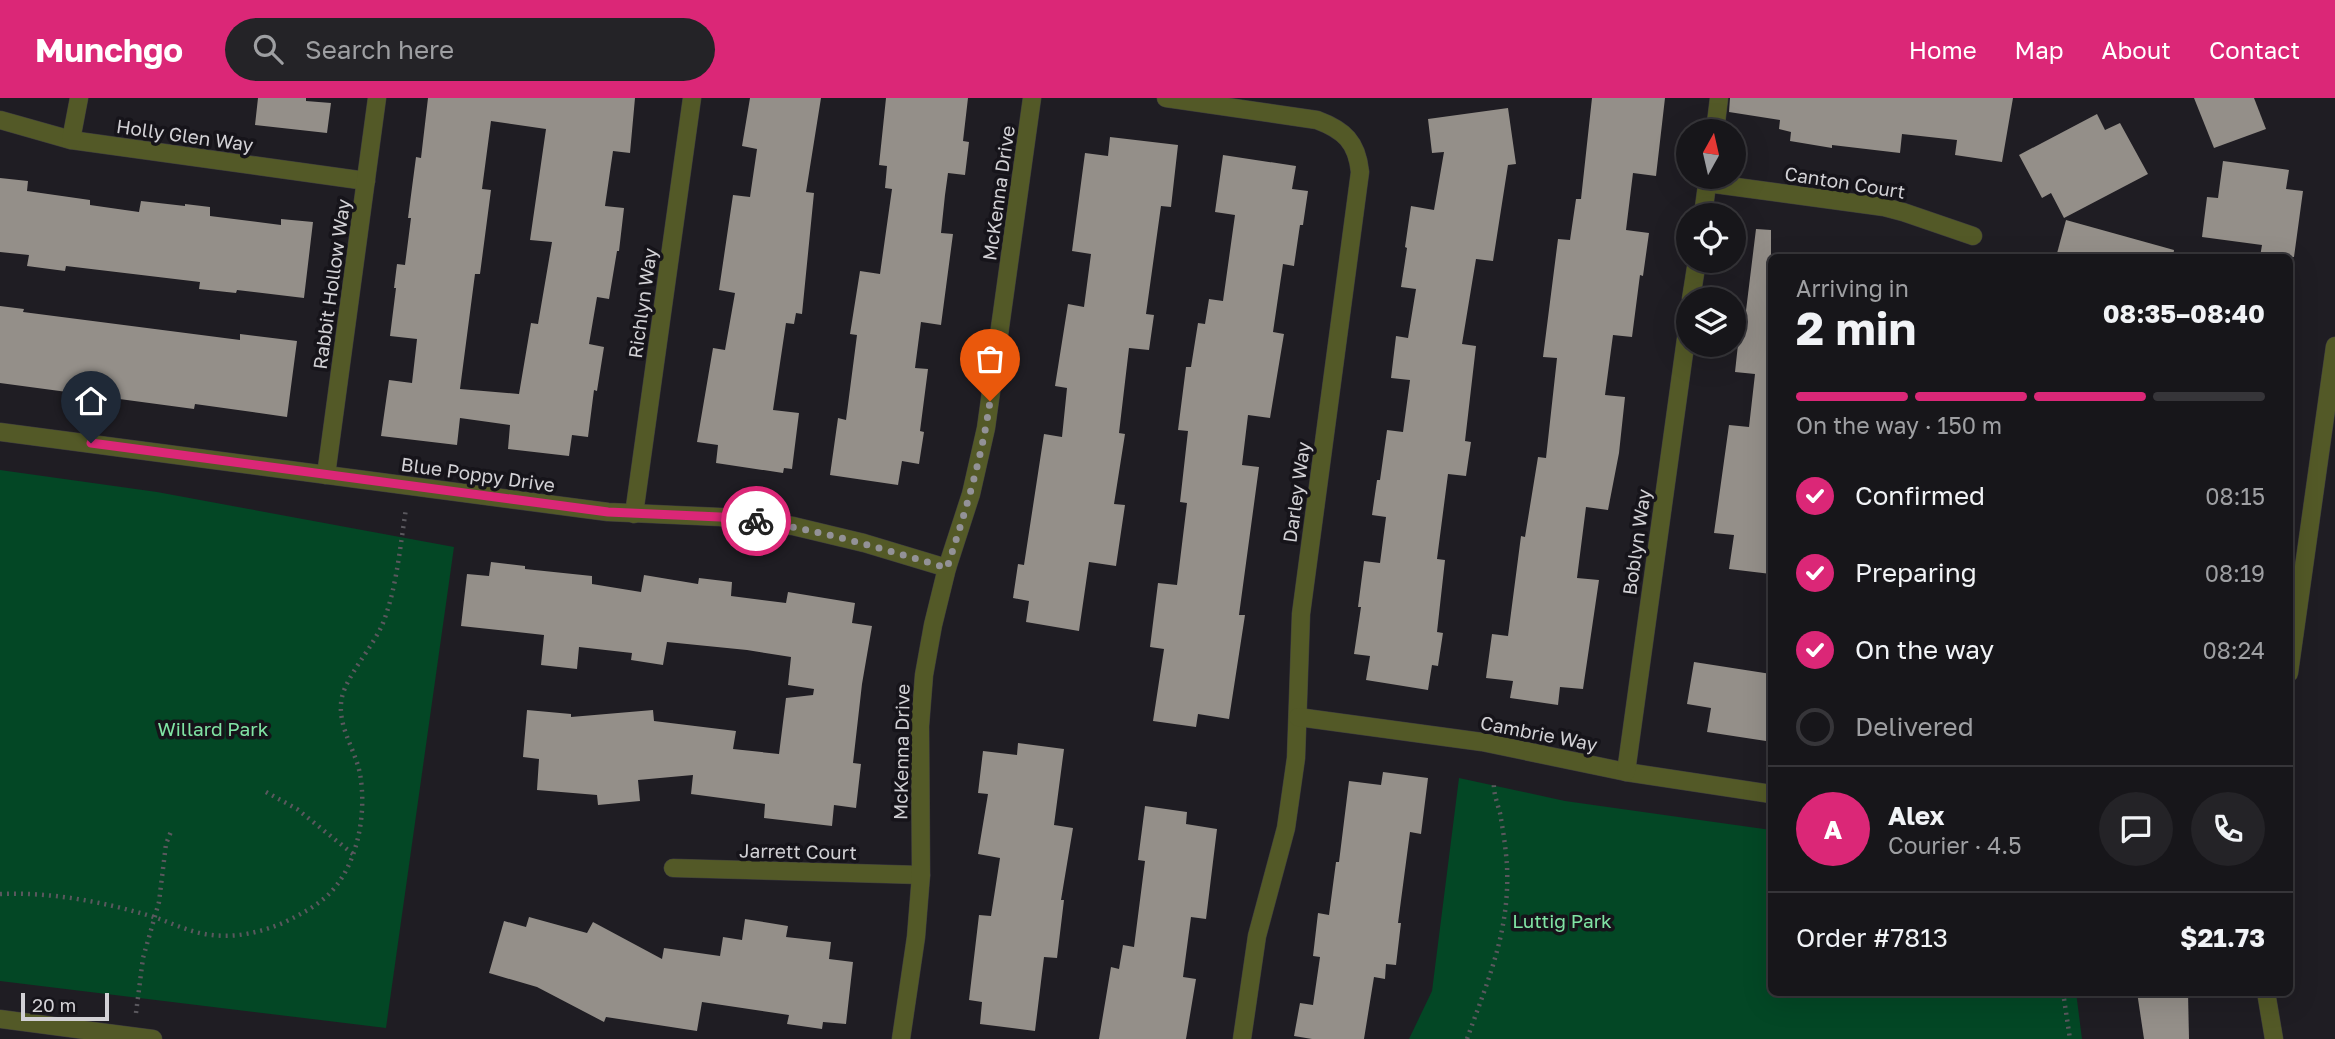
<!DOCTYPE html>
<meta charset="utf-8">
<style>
body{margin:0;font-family:"Golos Text",sans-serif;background:#242327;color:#f1f3f6;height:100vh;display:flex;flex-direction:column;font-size:26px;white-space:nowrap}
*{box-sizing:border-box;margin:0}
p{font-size:23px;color:#9e9fa2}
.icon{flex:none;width:38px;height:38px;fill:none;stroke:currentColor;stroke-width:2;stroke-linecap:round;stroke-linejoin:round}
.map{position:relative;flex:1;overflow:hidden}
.panel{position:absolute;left:1768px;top:156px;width:525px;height:742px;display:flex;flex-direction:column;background:#17161a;border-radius:10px;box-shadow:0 7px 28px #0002,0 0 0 2px #363539}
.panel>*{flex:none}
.needle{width:46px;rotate:8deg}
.tools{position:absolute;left:1676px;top:21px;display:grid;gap:14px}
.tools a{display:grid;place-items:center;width:70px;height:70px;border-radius:50%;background:#17161a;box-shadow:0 7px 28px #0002,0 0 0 2px #363539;font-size:35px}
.scale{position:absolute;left:21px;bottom:18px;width:88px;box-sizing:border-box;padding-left:7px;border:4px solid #d2d1d5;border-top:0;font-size:19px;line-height:24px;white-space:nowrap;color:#d2d1d5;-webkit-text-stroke:5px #16141a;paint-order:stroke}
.pin{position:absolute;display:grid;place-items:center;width:60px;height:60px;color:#fff;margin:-72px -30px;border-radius:50% 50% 50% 0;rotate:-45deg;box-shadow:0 0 7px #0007}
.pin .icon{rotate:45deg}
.courier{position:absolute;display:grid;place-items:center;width:70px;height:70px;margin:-35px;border:5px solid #db2777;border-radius:50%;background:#fff;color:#222;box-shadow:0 2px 9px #0007}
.headline em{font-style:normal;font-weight:700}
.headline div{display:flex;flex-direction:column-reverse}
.headline{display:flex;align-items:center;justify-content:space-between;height:119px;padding:0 28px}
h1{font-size:46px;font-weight:700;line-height:52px}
.bar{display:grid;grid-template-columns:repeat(4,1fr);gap:10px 7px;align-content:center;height:84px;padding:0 28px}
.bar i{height:9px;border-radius:5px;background:#363539}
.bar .selected{background:#db2777}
.bar p{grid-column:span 4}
.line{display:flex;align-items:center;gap:18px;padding:0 28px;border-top:2px solid #363539}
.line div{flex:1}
.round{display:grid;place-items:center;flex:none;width:74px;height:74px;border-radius:37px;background:#242327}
ol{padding:0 28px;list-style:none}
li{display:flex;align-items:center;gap:21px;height:77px}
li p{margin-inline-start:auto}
li .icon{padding:7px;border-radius:50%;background:#db2777;color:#fff;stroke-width:4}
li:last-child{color:#9e9fa2}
li i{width:38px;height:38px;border:4px solid #363539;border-radius:50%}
header{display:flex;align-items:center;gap:42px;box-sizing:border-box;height:98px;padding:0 35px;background:#db2777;color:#fff}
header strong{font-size:33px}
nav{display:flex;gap:38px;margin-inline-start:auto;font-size:24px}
.search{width:490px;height:63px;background:#242327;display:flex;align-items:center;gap:18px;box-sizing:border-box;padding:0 24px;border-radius:38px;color:#9e9fa2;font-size:26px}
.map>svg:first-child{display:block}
.green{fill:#034725}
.building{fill:#948f89;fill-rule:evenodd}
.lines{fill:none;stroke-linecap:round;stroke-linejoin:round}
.minor-casing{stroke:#3c3a3f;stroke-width:19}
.path{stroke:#5a585e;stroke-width:4.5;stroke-dasharray:2 5;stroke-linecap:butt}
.minor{stroke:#535927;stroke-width:18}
.done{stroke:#939297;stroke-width:7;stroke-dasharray:0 12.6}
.route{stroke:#db2777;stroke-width:9}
.labels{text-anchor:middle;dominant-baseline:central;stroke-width:7;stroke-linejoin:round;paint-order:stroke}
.street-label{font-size:19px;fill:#d2d1d5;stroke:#16141a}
.park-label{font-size:19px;fill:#80e4a4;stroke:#16141a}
</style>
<header>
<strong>Munchgo</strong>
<div class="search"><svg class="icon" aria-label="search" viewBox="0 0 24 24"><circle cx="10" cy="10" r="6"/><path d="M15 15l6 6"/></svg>Search here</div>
<nav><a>Home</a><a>Map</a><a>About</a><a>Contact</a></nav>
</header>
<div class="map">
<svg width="2335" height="941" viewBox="0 0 2335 941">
<rect width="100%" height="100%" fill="#1f1d23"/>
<g class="green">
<polygon points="0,372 157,394 454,449 386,930 0,883"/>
<polygon points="1459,680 1565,703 1771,732 1771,894 2076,894 2082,941 1409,941 1432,893"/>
</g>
<g class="building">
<polygon points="258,0 306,0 306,3 331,5 327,35 255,27"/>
<path d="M428,0h207l-5,55 -17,-2 -8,55 19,2 -5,43h-2l-8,48 -12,-2 -8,47 15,3 -7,44 -3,-1 -6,47 -16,-2 -3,21 -61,-7 2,-24 -50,-7 -3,27 -76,-9 8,-56 23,3 5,-44 -27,-3 6,-48h-2l3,-24 8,1 6,-47h-3l8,-61 5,1zM491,23l55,8 -16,111 22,2 -14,82 -7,-1 -12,71 -59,-5 15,-115h5l11,-84 -9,-1z"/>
<polygon points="750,0 821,0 806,94 814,95 802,216 796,215 794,226 786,225 773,312 799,315 792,371 784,370 783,375 716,365 718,347 697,344 713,250 725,252 735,195 719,192 733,97 750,99 757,51 742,48"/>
<polygon points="886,0 968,0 963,43 969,44 965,77 948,75 945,97 941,135 953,136 941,227 921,224 915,270 928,271 920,333 924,334 919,366 902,363 898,387 830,377 838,320 846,322 857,237 850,236 860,173 880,176 892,91 885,90 887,68 879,67"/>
<polygon points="1592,0 1665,0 1656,78 1633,75 1626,132 1649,135 1643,178 1640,177 1632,239 1613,237 1605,297 1625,299 1619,355 1608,412 1586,409 1577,480 1599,482 1583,591 1560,589 1558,607 1510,600 1513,583 1486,580 1492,536 1508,538 1521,438 1525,439 1538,359 1546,360 1557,260 1543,259 1558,141 1570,142 1576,101 1581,101"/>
<polygon points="1730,0 2013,0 2002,64 1955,57 1957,42 1902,36 1900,55 1832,47 1832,50 1790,43 1791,34 1779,31 1780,22 1729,14"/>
<polygon points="2194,0 2254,0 2266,31 2214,50"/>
<polygon points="1508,10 1516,66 1508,67 1493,163 1476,161 1462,246 1476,248 1465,343 1471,344 1466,378 1448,376 1437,461 1445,462 1437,534 1443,535 1438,568 1432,567 1428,592 1366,582 1370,558 1354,556 1361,509 1358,509 1364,463 1380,465 1386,419 1372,417 1377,382 1380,382 1387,332 1403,334 1410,282 1391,280 1396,238 1408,240 1416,191 1401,189 1407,150 1405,149 1411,108 1434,112 1444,54 1432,55 1428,21"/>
<polygon points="2097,16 2105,32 2120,25 2148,76 2064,120 2051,95 2042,100 2019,57"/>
<polygon points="1110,39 1178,47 1171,109 1161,108 1146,216 1154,217 1149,252 1129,250 1119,335 1125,336 1114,406 1125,407 1116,468 1089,464 1079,533 1026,524 1029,503 1013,500 1018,466 1024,467 1044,336 1062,339 1067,290 1055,288 1068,206 1084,209 1091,156 1072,153 1085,55 1108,58"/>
<polygon points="1223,57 1296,68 1292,91 1308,93 1303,127 1300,127 1294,168 1283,166 1273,234 1284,236 1270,320 1248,317 1242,367 1259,369 1239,517 1245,517 1229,621 1198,616 1196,629 1153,623 1164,551 1150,549 1158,485 1177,487 1187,405 1180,404 1188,333 1178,332 1186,269 1191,269 1198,225 1205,226 1209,201 1223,203 1235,117 1215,114"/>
<polygon points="2223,63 2289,72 2286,91 2303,93 2294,159 2260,159 2262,147 2202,139 2207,99 2218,100"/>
<polygon points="0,80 28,83 27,93 90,102 90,107 139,114 141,103 185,108 185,106 210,109 210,118 281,127 281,121 313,124 304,200 237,192 236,195 199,191 200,184 66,168 65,173 27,168 29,157 0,154"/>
<polygon points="2066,122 2174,152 2173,159 2056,159"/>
<polygon points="1756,131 1771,132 1771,476 1729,471 1734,437 1714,435 1729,327 1749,329 1755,276 1735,274 1740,228 1744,229"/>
<polygon points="0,208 24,211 23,214 240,242 240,236 297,243 287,319 195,306 194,311 0,285"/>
<polygon points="491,464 525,468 525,471 592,478 592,486 641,494 644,477 698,486 699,480 732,484 731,498 786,505 788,494 855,505 852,525 872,528 862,586 853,665 861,666 856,710 834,707 832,728 764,720 765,706 691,696 693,677 638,682 640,703 598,707 597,697 537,692 539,661 523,659 527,612 571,616 571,619 653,612 654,623 736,633 733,651 779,656 786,600 813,597 814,591 788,587 791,559 747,552 667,544 663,567 631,562 632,555 579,549 577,571 541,567 544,537 461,528 467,476 489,478"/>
<polygon points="1694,564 1771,576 1771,612 1766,643 1707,634 1711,610 1687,606"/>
<polygon points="1018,645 1064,651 1054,727 1073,730 1061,802 1064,802 1057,860 1044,859 1035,933 980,926 982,904 969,902 979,817 991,818 1000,760 978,756 988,696 978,695 983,653 1017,657"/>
<polygon points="1383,674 1428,680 1421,736 1410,734 1398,825 1401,825 1396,867 1386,866 1385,881 1374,879 1364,941 1312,941 1294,938 1300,905 1313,907 1320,859 1313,858 1318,815 1329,817 1336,764 1339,764 1349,683 1381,687"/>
<polygon points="1145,708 1187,714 1186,726 1217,731 1206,821 1191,819 1183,879 1196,881 1186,941 1099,941 1111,869 1119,871 1123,847 1134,849 1145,763 1138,762"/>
<polygon points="529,819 587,835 593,824 662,861 664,850 720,858 723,839 742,842 745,821 788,828 786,839 831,844 829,861 853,864 846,926 823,924 822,931 787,926 789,917 702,904 697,933 606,919 604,924 537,889 489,875 504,823 526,829"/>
<polygon points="2137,894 2188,894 2189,941 2144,941"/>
</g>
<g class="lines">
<defs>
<g id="minor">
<path d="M1166,0l151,22c27,10 40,22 43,52l-59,442 -5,144 -10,70 -29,108 -15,103"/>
<polyline points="0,22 71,42 366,83"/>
<polyline points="1715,33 1719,0"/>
<polyline points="71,42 79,0"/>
<polyline points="1707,85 1884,109 1903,114 1973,138"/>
<polyline points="1703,117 1708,79"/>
<polyline points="1691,201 1697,163"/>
<polyline points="0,334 608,414 720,419 793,428 864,445 947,470"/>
<polyline points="326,377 377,0"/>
<polyline points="634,416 692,0"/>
<polyline points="2289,575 2335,248"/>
<polyline points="1298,619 1482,644 1626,674 1771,696"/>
<polyline points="1626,674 1689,219"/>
<polyline points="673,770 921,777"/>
<polyline points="2266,894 2274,941"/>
<polyline points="0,921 153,941"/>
<polyline points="901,941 916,839 921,777 920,628 924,577 933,527 947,470 971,396 986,330 1032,0"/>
</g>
</defs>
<use href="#minor" class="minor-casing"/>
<g class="path">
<polyline points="266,694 297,711 353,756"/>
<path d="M0,796c49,-2 100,7 147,21 22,6 42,18 65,20 25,3 50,-3 73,-13 16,-8 32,-16 44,-28 29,-29 38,-81 31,-120 -5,-26 -24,-49 -18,-77 5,-22 31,-50 41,-74 14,-36 17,-77 23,-114"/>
<polyline points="2063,894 2070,941"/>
<polyline points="136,915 143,860 159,804 166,746 172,731"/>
<path d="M1467,941c21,-59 43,-108 40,-173 -1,-17 -4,-36 -7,-53 -3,-11 -7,-21 -6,-32"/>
</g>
<use href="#minor" class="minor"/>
</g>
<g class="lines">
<path class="done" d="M756,423c65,9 128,28 191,47 18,-55 35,-110 43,-167"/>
<polyline class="route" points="91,345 608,414 720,419 756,423"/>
</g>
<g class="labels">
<g class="street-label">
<text transform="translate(185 37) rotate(8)">Holly Glen Way</text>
<text transform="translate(1845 84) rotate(9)">Canton Court</text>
<text transform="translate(998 95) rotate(-82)">McKenna Drive</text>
<text transform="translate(331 186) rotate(-82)">Rabbit Hollow Way</text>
<text transform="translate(642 205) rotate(-82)">Richlyn Way</text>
<text transform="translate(478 376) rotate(8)">Blue Poppy Drive</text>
<text transform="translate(1296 394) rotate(-82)">Darley Way</text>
<text transform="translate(1636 444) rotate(-82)">Boblyn Way</text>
<text transform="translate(1539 635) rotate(11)">Cambrie Way</text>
<text transform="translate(901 654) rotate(-89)">McKenna Drive</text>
<text transform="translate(798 753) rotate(1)">Jarrett Court</text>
</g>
<g class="park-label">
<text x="213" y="630">Willard Park</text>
<text x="1562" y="822">Luttig Park</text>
</g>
</g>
</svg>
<div class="tools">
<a><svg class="needle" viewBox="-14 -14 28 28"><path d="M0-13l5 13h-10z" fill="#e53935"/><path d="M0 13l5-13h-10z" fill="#9e9fa2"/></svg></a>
<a><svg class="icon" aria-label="locate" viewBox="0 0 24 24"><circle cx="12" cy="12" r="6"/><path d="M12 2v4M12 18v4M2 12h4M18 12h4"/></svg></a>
<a><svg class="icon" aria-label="layers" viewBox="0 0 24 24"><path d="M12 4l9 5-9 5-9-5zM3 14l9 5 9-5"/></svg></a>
</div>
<div class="scale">20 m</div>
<div class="pin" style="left:990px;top:303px;background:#ea580c"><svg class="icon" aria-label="bag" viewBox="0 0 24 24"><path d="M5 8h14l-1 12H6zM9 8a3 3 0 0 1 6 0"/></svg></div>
<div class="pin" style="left:91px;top:345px;background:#1f2937"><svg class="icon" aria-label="home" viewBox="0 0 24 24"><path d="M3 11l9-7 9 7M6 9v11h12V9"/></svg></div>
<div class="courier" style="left:756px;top:423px"><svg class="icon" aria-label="bike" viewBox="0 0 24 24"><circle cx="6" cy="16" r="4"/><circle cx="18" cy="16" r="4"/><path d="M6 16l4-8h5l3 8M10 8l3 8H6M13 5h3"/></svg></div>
<section class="panel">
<div class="headline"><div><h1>2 min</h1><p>Arriving in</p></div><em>08:35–08:40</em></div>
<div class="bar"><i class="selected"></i><i class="selected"></i><i class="selected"></i><i></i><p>On the way · 150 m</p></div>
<ol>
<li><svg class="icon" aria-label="check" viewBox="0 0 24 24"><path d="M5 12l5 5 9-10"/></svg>Confirmed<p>08:15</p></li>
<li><svg class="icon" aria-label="check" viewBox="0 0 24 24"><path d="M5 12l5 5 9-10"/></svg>Preparing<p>08:19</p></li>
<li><svg class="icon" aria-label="check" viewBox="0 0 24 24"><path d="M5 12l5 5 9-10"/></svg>On the way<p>08:24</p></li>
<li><i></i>Delivered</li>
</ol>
<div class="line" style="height:126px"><b class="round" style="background:#db2777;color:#fff">A</b><div><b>Alex</b><p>Courier · 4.5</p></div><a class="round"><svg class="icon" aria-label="chat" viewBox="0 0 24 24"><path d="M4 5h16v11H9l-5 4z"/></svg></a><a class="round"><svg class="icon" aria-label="phone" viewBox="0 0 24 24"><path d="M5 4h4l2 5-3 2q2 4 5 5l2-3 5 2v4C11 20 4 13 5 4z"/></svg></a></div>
<div class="line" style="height:91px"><div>Order #7813</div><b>$21.73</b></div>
</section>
</div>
